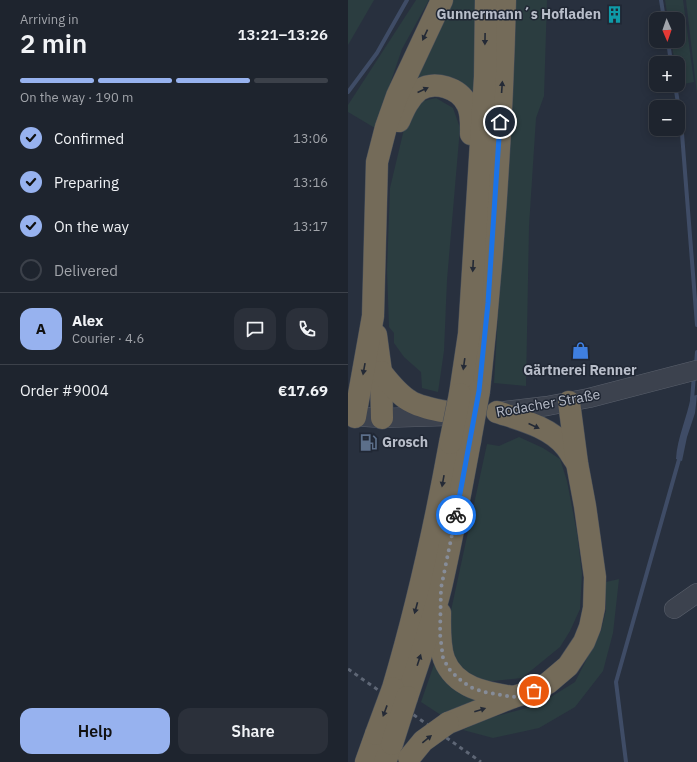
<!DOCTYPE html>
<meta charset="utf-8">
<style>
body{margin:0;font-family:"IBM Plex Sans",sans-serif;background:#2b303a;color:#f1f3f6;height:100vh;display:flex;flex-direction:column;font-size:15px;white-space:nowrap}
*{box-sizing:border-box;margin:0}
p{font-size:13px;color:#a1a4aa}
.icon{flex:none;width:22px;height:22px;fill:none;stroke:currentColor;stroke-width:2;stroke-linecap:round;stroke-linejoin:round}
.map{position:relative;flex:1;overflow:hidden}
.panel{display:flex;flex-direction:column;background:#1e242e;width:348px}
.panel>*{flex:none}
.needle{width:26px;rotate:178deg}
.tools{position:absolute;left:301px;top:12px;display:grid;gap:8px}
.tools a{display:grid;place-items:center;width:36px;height:36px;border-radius:8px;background:#1e242e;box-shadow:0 2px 10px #0003,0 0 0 1px #3c414a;font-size:20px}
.pin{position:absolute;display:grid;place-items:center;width:34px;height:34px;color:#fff;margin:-17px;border:2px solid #fff;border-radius:50%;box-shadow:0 1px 4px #0007}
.courier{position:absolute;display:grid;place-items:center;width:40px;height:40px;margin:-20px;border:3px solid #1a73e8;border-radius:50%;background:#fff;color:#222;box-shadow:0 1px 5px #0007}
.head em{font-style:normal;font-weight:600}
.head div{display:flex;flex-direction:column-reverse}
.head{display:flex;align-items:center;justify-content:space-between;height:68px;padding:0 20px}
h1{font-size:26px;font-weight:600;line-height:30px}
.bar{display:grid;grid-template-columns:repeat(4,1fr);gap:6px 4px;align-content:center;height:48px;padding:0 20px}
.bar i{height:5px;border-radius:3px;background:#3c414a}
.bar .on{background:#97b2ef}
.bar p{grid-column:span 4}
.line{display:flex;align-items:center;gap:10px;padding:0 20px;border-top:1px solid #3c414a}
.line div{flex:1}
.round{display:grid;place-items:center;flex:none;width:42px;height:42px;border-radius:12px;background:#2b303a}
ol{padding:0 20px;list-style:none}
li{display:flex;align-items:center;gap:12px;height:44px}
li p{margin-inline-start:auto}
li .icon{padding:4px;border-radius:50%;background:#97b2ef;color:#111;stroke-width:4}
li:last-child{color:#a1a4aa}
li i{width:22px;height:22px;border:2px solid #3c414a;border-radius:50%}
.button{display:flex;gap:8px;margin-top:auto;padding:8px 20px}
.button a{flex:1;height:46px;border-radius:12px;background:#97b2ef;color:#111;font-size:16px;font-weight:600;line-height:46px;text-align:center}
.button a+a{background:#2b303a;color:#f1f3f6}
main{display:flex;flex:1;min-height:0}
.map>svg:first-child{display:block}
.green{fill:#2b3d40}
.water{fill:#3f4c66}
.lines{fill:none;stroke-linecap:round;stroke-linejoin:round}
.stream{stroke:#3f4c66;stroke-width:4}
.minor-casing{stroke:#5a606c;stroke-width:20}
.highway-casing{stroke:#464d59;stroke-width:23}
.minor{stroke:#3c424e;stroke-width:19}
.highway{stroke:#746b59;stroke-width:22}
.rail{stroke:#5e6675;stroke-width:3;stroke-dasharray:4 4;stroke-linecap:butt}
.highway-bridge-casing{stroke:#464d59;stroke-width:23;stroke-linecap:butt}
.highway-bridge{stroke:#746b59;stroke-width:22}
.oneway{fill:#242a36}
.done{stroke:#868c98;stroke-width:4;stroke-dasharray:0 7.2}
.route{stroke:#1a73e8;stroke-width:5}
.labels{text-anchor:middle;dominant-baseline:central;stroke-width:3;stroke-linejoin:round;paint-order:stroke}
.poi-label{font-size:14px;font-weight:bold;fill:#b8bdc9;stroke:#202734;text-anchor:end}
.street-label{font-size:14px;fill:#b8bdc9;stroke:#202734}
</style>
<main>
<section class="panel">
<div class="head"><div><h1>2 min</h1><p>Arriving in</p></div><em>13:21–13:26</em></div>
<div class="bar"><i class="on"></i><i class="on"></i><i class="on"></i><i></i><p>On the way · 190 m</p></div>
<ol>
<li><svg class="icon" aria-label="check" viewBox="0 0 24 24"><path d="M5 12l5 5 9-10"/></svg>Confirmed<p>13:06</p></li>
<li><svg class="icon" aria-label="check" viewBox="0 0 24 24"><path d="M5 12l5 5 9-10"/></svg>Preparing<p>13:16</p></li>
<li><svg class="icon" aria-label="check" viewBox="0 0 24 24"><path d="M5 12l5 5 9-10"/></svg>On the way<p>13:17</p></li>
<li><i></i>Delivered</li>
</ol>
<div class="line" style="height:72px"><b class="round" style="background:#97b2ef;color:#111">A</b><div><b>Alex</b><p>Courier · 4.6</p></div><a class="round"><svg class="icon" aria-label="chat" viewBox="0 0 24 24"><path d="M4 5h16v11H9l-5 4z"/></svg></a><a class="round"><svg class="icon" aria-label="phone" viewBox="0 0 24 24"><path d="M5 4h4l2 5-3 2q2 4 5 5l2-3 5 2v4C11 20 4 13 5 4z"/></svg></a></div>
<div class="line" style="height:52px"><div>Order #9004</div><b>€17.69</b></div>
<div class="button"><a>Help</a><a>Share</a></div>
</section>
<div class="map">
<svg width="349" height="762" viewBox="0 0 349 762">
<rect width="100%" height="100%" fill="#28303e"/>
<g class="green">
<polygon points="0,0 26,0 0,45"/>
<polygon points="68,0 81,0 54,49 27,128 0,112 0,105"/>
<path d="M105,0h27l-6,91c-19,-10 -36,-12 -57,-14z"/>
<polygon points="162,0 199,0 196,96 188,118 181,226 178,386 146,383 161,130"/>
<polygon points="317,0 335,0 346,82 330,85 330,63 327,63 323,41 330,41 330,19 320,19"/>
<polygon points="338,0 349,0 349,94"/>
<polygon points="88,98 105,108 112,128 99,280 96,351 90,392 74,388 73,372 56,357 46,343 46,333 41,327 39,270 42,188 61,108 71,102"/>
<polygon points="171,437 195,448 212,459 219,481 229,533 234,574 232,609 222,631 212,647 174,678 135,682 106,667 96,643 139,444 151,446"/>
<polygon points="271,579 265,633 255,671 227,707 191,728 145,738 115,730 137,719 190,705 227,682 253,631 258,610 258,582"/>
<polygon points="88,659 131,700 96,717 73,702"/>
</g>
<path class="water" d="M349,395l-2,18 -8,24 -5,24 -6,-2c1,-21 11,-41 15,-63z"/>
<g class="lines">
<g class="stream">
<polyline points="313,0 316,19"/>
<polyline points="320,41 323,63"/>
<polyline points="327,85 333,121 349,325"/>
<polyline points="0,92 29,53 59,0"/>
<polyline points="348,365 349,352"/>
<polyline points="344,400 346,375"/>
<polyline points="278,762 268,682 332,456"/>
</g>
<defs>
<g id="minor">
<polyline points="149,412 199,406 241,398 349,370"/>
<polyline points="0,416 34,418 100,416"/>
<polyline points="326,609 349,593"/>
</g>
<g id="highway">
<path d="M51,121c5,-12 10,-23 20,-31 16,-10 40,-2 48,14 5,9 4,20 4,30"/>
<polyline points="28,335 33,372 34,418"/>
<path d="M33,372c8,10 17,22 29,29 13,8 36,10 52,14"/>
<path d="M131,391c14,-130 23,-260 26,-391"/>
<polyline points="112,394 121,334 137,77 138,0"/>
<path d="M149,412c24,8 53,15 69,35 4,5 7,11 11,16"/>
<polyline points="7,417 25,316 29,162 38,127 49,96 94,0"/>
<path d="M92,613c0,14 -1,32 4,46 11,29 42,34 69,38"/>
<path d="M45,688c24,-81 42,-162 57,-245"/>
<path d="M59,697c12,-36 25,-73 34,-110 11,-48 20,-97 29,-146"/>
<polyline points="100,723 165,697 186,691 200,683 220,666 236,642 242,627 246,608 247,577 237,506 229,463 221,402"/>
<polyline points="18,762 28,734"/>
<polyline points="37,762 44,744"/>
</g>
</defs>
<use href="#minor" class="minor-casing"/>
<use href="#highway" class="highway-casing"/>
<use href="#minor" class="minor"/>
<use href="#highway" class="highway"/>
<polyline class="rail" points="0,669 133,762"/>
<defs>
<g id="highway-bridge">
<polyline points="122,441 131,391"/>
<polyline points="102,443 112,394"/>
<polyline points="28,734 45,688"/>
<polyline points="44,744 59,697"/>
<polyline points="61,758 75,741 100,723"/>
</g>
</defs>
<use href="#highway-bridge" class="highway-bridge-casing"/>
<use href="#highway-bridge" class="highway-bridge"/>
</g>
<defs><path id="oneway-solid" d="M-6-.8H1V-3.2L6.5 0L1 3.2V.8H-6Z"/></defs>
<g class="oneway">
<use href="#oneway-solid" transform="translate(77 35) rotate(115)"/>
<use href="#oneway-solid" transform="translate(137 39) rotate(91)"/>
<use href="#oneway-solid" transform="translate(154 87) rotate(-86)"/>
<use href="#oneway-solid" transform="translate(75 90) rotate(-25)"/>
<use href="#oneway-solid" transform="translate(125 266) rotate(93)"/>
<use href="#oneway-solid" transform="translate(116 364) rotate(98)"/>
<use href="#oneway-solid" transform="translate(16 369) rotate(100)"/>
<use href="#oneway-solid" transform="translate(186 426) rotate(25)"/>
<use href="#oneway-solid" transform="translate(95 481) rotate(100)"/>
<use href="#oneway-solid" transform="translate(68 608) rotate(105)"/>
<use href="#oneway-solid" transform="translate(71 660) rotate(-72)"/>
<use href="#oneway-solid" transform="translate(132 710) rotate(-18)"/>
<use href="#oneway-solid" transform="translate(37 711) rotate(110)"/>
<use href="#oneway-solid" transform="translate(79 739) rotate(-39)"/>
</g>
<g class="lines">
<polyline class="done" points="108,515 93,588 92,634 95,658 101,669 110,678 122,687 136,692 165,697 186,691"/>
<polyline class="route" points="108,515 131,391 140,303 152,122"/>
</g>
<defs>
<symbol id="building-bare" viewBox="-9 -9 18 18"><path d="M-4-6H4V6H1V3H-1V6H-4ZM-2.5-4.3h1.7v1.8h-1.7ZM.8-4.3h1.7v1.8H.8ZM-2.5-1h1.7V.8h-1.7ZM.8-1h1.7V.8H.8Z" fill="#0f9aa8" stroke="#202734" stroke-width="2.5" paint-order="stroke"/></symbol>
<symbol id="shop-bare" viewBox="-9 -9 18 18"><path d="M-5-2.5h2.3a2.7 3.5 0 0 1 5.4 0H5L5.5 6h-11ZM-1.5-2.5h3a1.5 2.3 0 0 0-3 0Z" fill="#3f7fe0" stroke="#202734" stroke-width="2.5" paint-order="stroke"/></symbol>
<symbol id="fuel-bare" viewBox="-9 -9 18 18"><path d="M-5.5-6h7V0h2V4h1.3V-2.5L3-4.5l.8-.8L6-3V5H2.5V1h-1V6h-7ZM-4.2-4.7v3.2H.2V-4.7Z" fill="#5c6f8a" stroke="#202734" stroke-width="2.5" paint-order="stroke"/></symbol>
</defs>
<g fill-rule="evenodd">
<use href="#building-bare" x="254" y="2" width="25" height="25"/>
<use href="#shop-bare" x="220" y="338" width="25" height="25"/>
<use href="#fuel-bare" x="8" y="430" width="25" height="25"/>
</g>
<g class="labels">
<g class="poi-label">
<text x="253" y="14">Gunnermann´s Hofladen</text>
<text x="232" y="370" text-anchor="middle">Gärtnerei Renner</text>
<text x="34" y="442" text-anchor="start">Grosch</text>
</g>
<g class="street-label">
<text transform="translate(200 403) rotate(-10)">Rodacher Straße</text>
</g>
</g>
</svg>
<div class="tools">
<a><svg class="needle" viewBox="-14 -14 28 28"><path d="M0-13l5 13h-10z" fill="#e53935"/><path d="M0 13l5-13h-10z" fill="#a1a4aa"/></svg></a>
<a>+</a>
<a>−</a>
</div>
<div class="pin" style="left:186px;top:691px;background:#ea580c"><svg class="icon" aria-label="bag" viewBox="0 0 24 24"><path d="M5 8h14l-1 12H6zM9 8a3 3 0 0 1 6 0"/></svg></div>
<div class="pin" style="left:152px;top:122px;background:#1f2937"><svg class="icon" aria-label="home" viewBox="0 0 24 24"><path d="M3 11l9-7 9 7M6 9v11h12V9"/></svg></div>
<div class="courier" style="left:108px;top:515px"><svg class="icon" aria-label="bike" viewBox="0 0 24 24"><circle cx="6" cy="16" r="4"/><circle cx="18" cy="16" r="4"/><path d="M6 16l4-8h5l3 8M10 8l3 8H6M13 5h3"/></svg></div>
</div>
</main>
